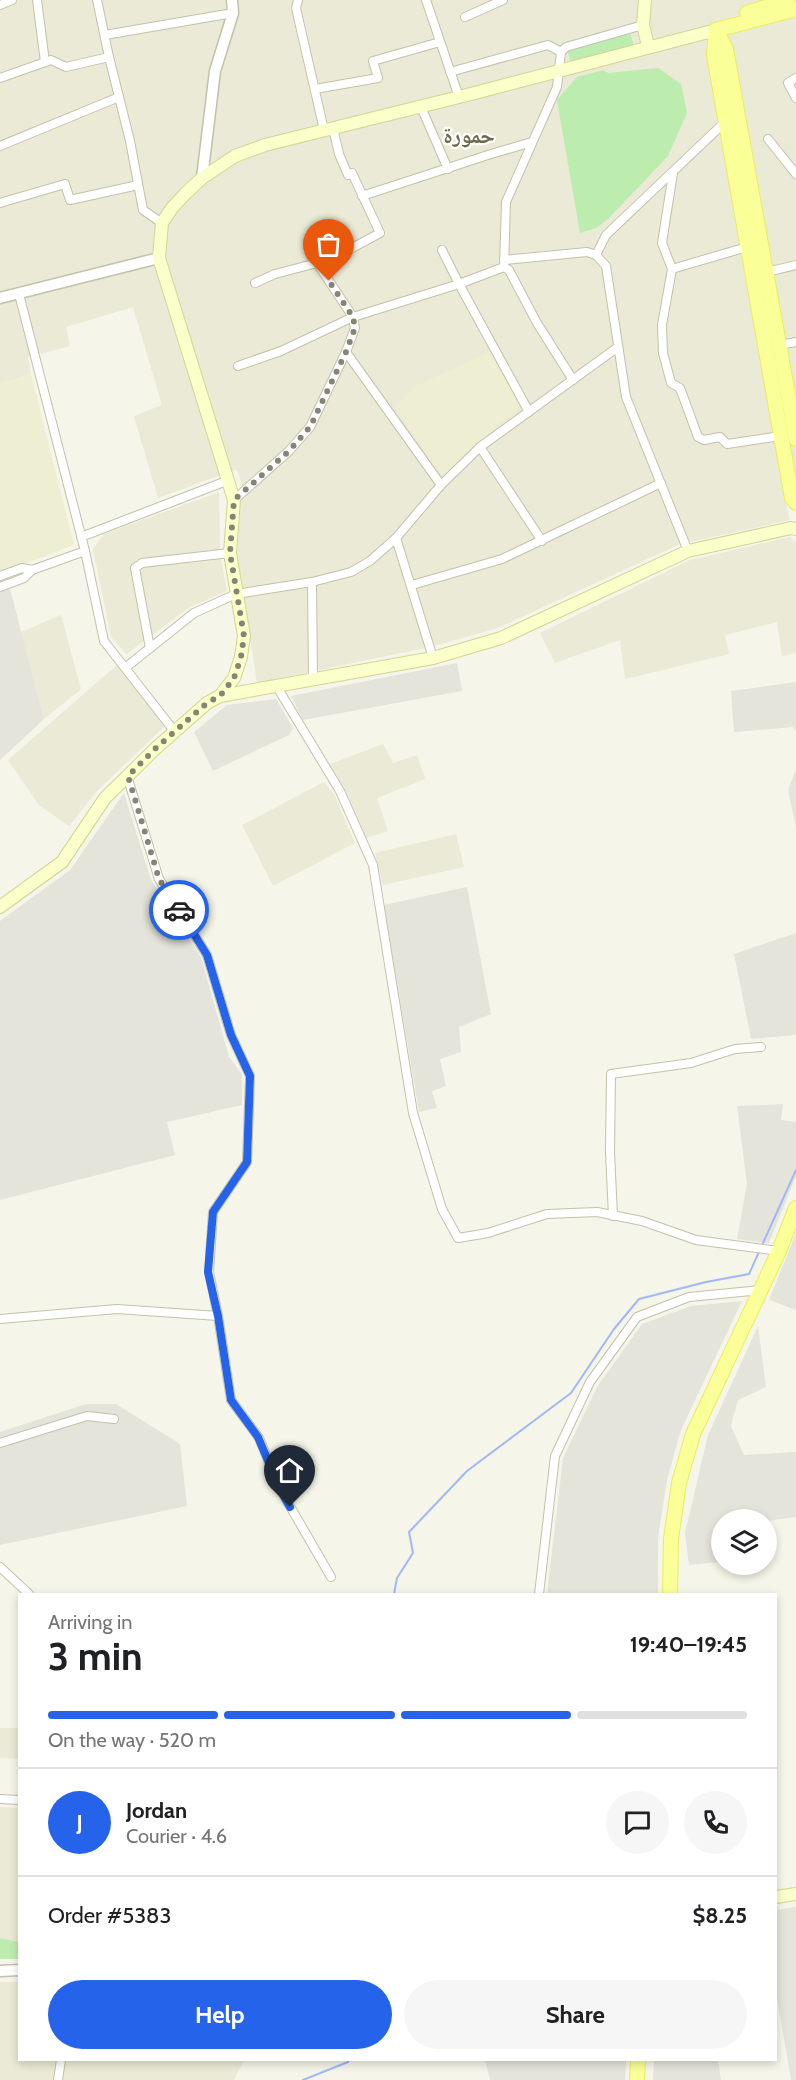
<!DOCTYPE html>
<meta charset="utf-8">
<style>
body{margin:0;font-family:Cabin,"Noto Naskh Arabic",sans-serif;background:#f6f6f6;color:#202124;height:100vh;display:flex;flex-direction:column;font-size:22px;white-space:nowrap}
*{box-sizing:border-box;margin:0}
p{font-size:20px;color:#757577}
.icon{flex:none;width:33px;height:33px;fill:none;stroke:currentColor;stroke-width:2;stroke-linecap:round;stroke-linejoin:round}
.map{position:relative;flex:1;overflow:hidden}
.details{position:absolute;left:18px;top:1593px;width:759px;height:468px;display:flex;flex-direction:column;background:#fff;border-radius:0px;box-shadow:0 3px 9px #0003}
.details>*{flex:none}
.fabs{position:absolute;left:711px;top:1509px;display:grid;gap:12px}
.fabs a{display:grid;place-items:center;width:66px;height:66px;border-radius:50%;background:#fff;box-shadow:0 3px 9px #0003;font-size:30px}
.pin{position:absolute;display:grid;place-items:center;width:51px;height:51px;color:#fff;margin:-62px -26px;border-radius:50% 50% 50% 0;rotate:-45deg;box-shadow:0 0 6px #0007}
.pin .icon{rotate:45deg}
.courier{position:absolute;display:grid;place-items:center;width:60px;height:60px;margin:-30px;border:4px solid #2563eb;border-radius:50%;background:#fff;color:#222;box-shadow:0 2px 8px #0007}
.overview em{font-style:normal;font-weight:800}
.overview div{display:flex;flex-direction:column-reverse}
.overview{display:flex;align-items:center;justify-content:space-between;height:102px;padding:0 30px}
h1{font-size:39px;font-weight:800;line-height:45px}
.bar{display:grid;grid-template-columns:repeat(4,1fr);gap:9px 6px;align-content:center;height:72px;padding:0 30px}
.bar i{height:8px;border-radius:4px;background:#e0e0e0}
.bar .current{background:#2563eb}
.bar p{grid-column:span 4}
.line{display:flex;align-items:center;gap:15px;padding:0 30px;border-top:2px solid #e0e0e0}
.line div{flex:1}
.round{display:grid;place-items:center;flex:none;width:63px;height:63px;border-radius:32px;background:#f6f6f6}
.button{display:flex;gap:12px;margin-top:auto;padding:12px 30px}
.button a{flex:1;height:69px;border-radius:36px;background:#2563eb;color:#fff;font-size:24px;font-weight:800;line-height:69px;text-align:center}
.button a+a{background:#f6f6f6;color:#202124}
.map>svg:first-child{display:block}
.residential{fill:#eaead6}
.industrial{fill:#e5e4da}
.education{fill:#eeefd2}
.green{fill:#bdecaf}
.lines{fill:none;stroke-linecap:round;stroke-linejoin:round}
.stream{stroke:#a1b8f6;stroke-width:2}
.minor-casing{stroke:#c2c2aa;stroke-width:10}
.tertiary-casing{stroke:#c2c2aa;stroke-width:13}
.secondary-casing{stroke:#d1d593;stroke-width:14}
.primary-casing{stroke:#eaed5f;stroke-width:16}
.minor{stroke:#fff;stroke-width:8}
.tertiary{stroke:#fff;stroke-width:10}
.secondary{stroke:#fbffc9;stroke-width:12}
.primary{stroke:#fbff98;stroke-width:14}
.done{stroke:#868575;stroke-width:6;stroke-dasharray:0 10.8}
.route{stroke:#2563eb;stroke-width:8}
.labels{text-anchor:middle;dominant-baseline:central;stroke-width:4.5;stroke-linejoin:round;paint-order:stroke}
.quarter-label{font-size:22px;font-weight:bold;fill:#6d6b4d;stroke:#fff}
</style>
<div class="map">
<svg width="796" height="2080" viewBox="0 0 796 2080">
<rect width="100%" height="100%" fill="#f5f5e9"/>
<g class="residential">
<polygon points="0,0 796,0 796,490 785,500 790,520 680,544 498,628 430,647 257,683 237,552 242,485 237,469 158,498 134,416 162,405 133,307 66,327 70,346 28,357 31,374 0,384"/>
<polygon points="219,492 220,555 227,591 190,607 126,654 111,637 93,549 104,534"/>
<polygon points="790,537 796,542 796,653 782,656 777,622 725,635 729,654 625,679 620,640 555,663 540,633 690,560"/>
<polygon points="61,615 81,689 44,719 21,632"/>
<polygon points="117,665 165,726 97,791 69,826 39,805 8,760"/>
<polygon points="383,744 393,763 417,755 425,779 377,798 388,831 366,838 345,789 330,764"/>
<polygon points="324,782 334,794 355,843 273,886 242,825"/>
<polygon points="456,834 464,867 383,885 375,853"/>
<polygon points="0,1728 19,1728 19,1759 0,1758"/>
<polygon points="0,1807 19,1808 19,1942 0,1938"/>
<polygon points="0,1982 19,1982 20,2060 244,2060 234,2080 0,2080"/>
</g>
<g class="industrial">
<polygon points="10,589 44,719 0,760 0,592"/>
<polygon points="457,663 462,691 303,720 291,696"/>
<polygon points="796,682 796,731 793,727 734,732 731,691"/>
<polygon points="276,699 293,728 289,735 213,771 194,732 227,705"/>
<polygon points="796,769 796,827 788,790"/>
<polygon points="124,793 151,880 201,957 229,1057 242,1074 242,1105 167,1122 175,1155 0,1200 0,921 70,870"/>
<polygon points="467,887 491,1014 459,1027 461,1052 440,1059 446,1086 432,1091 437,1108 419,1112 384,905"/>
<polygon points="796,933 796,1035 751,1039 734,954"/>
<polygon points="783,1104 781,1120 796,1122 796,1176 769,1243 737,1239 747,1184 737,1106"/>
<polygon points="796,1233 796,1310 769,1300"/>
<polygon points="742,1301 681,1430 667,1480 658,1538 658,1594 547,1594 563,1458 597,1387 642,1324 691,1306"/>
<polygon points="758,1326 766,1387 738,1400 731,1426 744,1455 796,1452 796,1517 767,1521 722,1520 721,1562 689,1565 685,1533 708,1435"/>
<polygon points="86,1404 116,1404 180,1444 187,1506 0,1545 0,1432"/>
<polygon points="796,1907 796,2080 791,2080 776,1992 776,1910"/>
<polygon points="485,2060 626,2060 625,2080 490,2080"/>
<polygon points="654,2060 718,2060 721,2080 653,2080"/>
</g>
<g class="education">
<polygon points="491,351 518,405 517,413 498,423 444,478 395,408 416,386"/>
<polygon points="31,374 74,545 0,573 0,384"/>
</g>
<g class="green">
<polygon points="630,33 634,45 571,63 567,50"/>
<polygon points="658,68 681,84 687,113 668,156 608,219 596,228 580,233 557,100 577,77 603,70 608,73"/>
<polygon points="0,1938 19,1942 19,1959 0,1959"/>
</g>
<g class="lines">
<g class="stream">
<polyline points="394,1594 397,1578 413,1553 409,1532 467,1471 571,1393 614,1329 639,1299 706,1282 749,1274 796,1170"/>
<polyline points="303,2080 348,2062 349,2060"/>
</g>
<defs>
<g id="minor">
<polyline points="37,0 45,62"/>
<polyline points="97,0 109,57 130,141 143,210 162,223"/>
<polyline points="298,0 296,8 324,130"/>
<polyline points="426,0 459,97"/>
<polyline points="0,5 12,0"/>
<polyline points="465,17 503,0"/>
<polyline points="105,35 233,13"/>
<polyline points="450,72 548,45 561,52"/>
<polyline points="0,78 51,60 66,67 109,57"/>
<polyline points="796,78 788,83 796,98"/>
<polyline points="315,89 378,78 373,61 440,42"/>
<polyline points="421,107 448,169"/>
<polyline points="768,139 796,174"/>
<polyline points="0,146 119,97"/>
<polyline points="673,173 662,243 672,269 662,325 663,353 671,383 680,388 698,437 704,440 720,437 727,444 781,436"/>
<polyline points="362,196 491,154 532,142"/>
<polyline points="0,203 65,184 70,200 138,185"/>
<polyline points="442,250 459,284 529,412"/>
<polyline points="596,255 606,235 726,121"/>
<polyline points="504,260 587,252 596,255 606,266 626,397 688,551"/>
<polyline points="504,267 509,270 537,323 573,380"/>
<polyline points="672,269 747,247"/>
<polyline points="767,272 796,265"/>
<polyline points="255,283 275,274 317,263"/>
<polyline points="19,294 85,551 104,641 175,732"/>
<polyline points="780,345 796,342"/>
<polyline points="346,352 441,485"/>
<polyline points="238,366 281,351 353,317 317,263 341,254 380,233 352,173 348,175 339,154 333,128"/>
<polyline points="480,447 542,541"/>
<polyline points="234,500 289,451 310,427 346,352 355,328 353,317 459,284 504,267 506,202 557,87 561,52 566,47 643,25"/>
<polyline points="81,537 229,480"/>
<polyline points="396,538 433,658"/>
<polyline points="0,576 22,568 32,570 85,551"/>
<polyline points="312,582 313,680"/>
<polyline points="412,585 502,559 661,483"/>
<polyline points="0,587 24,578 32,570"/>
<polyline points="150,648 135,568 142,563 230,553"/>
<polyline points="125,668 194,613 236,594 312,582 351,572 370,561 396,538 441,485 480,447 618,347"/>
<polyline points="277,687 340,791 373,865 413,1113 442,1209 458,1238 488,1233 547,1214 597,1212 642,1221 696,1240 779,1251"/>
<polyline points="127,776 159,879 207,955 231,1035 250,1076 247,1162 213,1212 209,1272 218,1316 231,1400 259,1438 280,1489 331,1577"/>
<polyline points="613,1216 610,1152 611,1074 691,1063 735,1049 761,1047"/>
<polyline points="0,1319 117,1309 218,1316"/>
<polyline points="0,1443 87,1416 114,1419"/>
<polyline points="0,1567 29,1594"/>
<polyline points="539,1594 555,1456 590,1382 637,1317 689,1297 761,1290"/>
<polyline points="0,1799 20,1800"/>
<polyline points="58,2080 61,2060"/>
</g>
<g id="tertiary">
<polyline points="202,178 215,71 233,13 232,0"/>
<polyline points="0,298 159,258"/>
<polyline points="0,1971 20,1970"/>
</g>
<g id="secondary">
<polyline points="645,0 643,25 648,46"/>
<polyline points="220,696 234,678 241,657 244,636 230,553 234,500 159,258 162,223 172,208 186,193 202,178 235,156 265,145 459,97 716,30"/>
<polyline points="0,907 62,862 105,798 156,748 207,703 220,696 433,658 501,638 688,551 791,528 796,529"/>
<polyline points="776,1897 796,1894"/>
</g>
<g id="primary">
<polyline points="747,13 788,0"/>
<polyline points="716,30 714,55 781,436 792,498 796,503"/>
<polyline points="716,30 726,49 796,439"/>
<polyline points="716,30 796,9"/>
<polyline points="670,1594 671,1539 679,1483 693,1434 779,1251 796,1208"/>
<polyline points="637,2080 638,2060"/>
</g>
</defs>
<use href="#minor" class="minor-casing"/>
<use href="#tertiary" class="tertiary-casing"/>
<use href="#secondary" class="secondary-casing"/>
<use href="#primary" class="primary-casing"/>
<use href="#minor" class="minor"/>
<use href="#tertiary" class="tertiary"/>
<use href="#secondary" class="secondary"/>
<use href="#primary" class="primary"/>
</g>
<g class="lines">
<polyline class="done" points="179,910 159,879 128,776 156,748 207,703 220,696 234,678 241,657 244,636 230,553 234,500 289,451 310,427 346,352 355,328 353,317 329,281"/>
<polyline class="route" points="179,910 207,955 231,1035 250,1076 247,1162 213,1212 208,1272 218,1316 231,1400 258,1437 280,1489 290,1507"/>
</g>
<g class="labels">
<g class="quarter-label">
<text x="469" y="135">حمورة</text>
</g>
</g>
</svg>
<div class="fabs">
<a><svg class="icon" aria-label="layers" viewBox="0 0 24 24"><path d="M12 4l9 5-9 5-9-5zM3 14l9 5 9-5"/></svg></a>
</div>
<div class="pin" style="left:329px;top:281px;background:#ea580c"><svg class="icon" aria-label="bag" viewBox="0 0 24 24"><path d="M5 8h14l-1 12H6zM9 8a3 3 0 0 1 6 0"/></svg></div>
<div class="pin" style="left:290px;top:1507px;background:#1f2937"><svg class="icon" aria-label="home" viewBox="0 0 24 24"><path d="M3 11l9-7 9 7M6 9v11h12V9"/></svg></div>
<div class="courier" style="left:179px;top:910px"><svg class="icon" aria-label="car" viewBox="0 0 24 24"><path d="M5 17H2v-5l4-1 3-4h7l3 4 3 1v5h-3M9 17h6M6 11h13"/><circle cx="7" cy="17" r="2"/><circle cx="17" cy="17" r="2"/></svg></div>
<section class="details">
<div class="overview"><div><h1>3 min</h1><p>Arriving in</p></div><em>19:40–19:45</em></div>
<div class="bar"><i class="current"></i><i class="current"></i><i class="current"></i><i></i><p>On the way · 520 m</p></div>
<div class="line" style="height:108px"><b class="round" style="background:#2563eb;color:#fff">J</b><div><b>Jordan</b><p>Courier · 4.6</p></div><a class="round"><svg class="icon" aria-label="chat" viewBox="0 0 24 24"><path d="M4 5h16v11H9l-5 4z"/></svg></a><a class="round"><svg class="icon" aria-label="phone" viewBox="0 0 24 24"><path d="M5 4h4l2 5-3 2q2 4 5 5l2-3 5 2v4C11 20 4 13 5 4z"/></svg></a></div>
<div class="line" style="height:78px"><div>Order #5383</div><b>$8.25</b></div>
<div class="button"><a>Help</a><a>Share</a></div>
</section>
</div>
